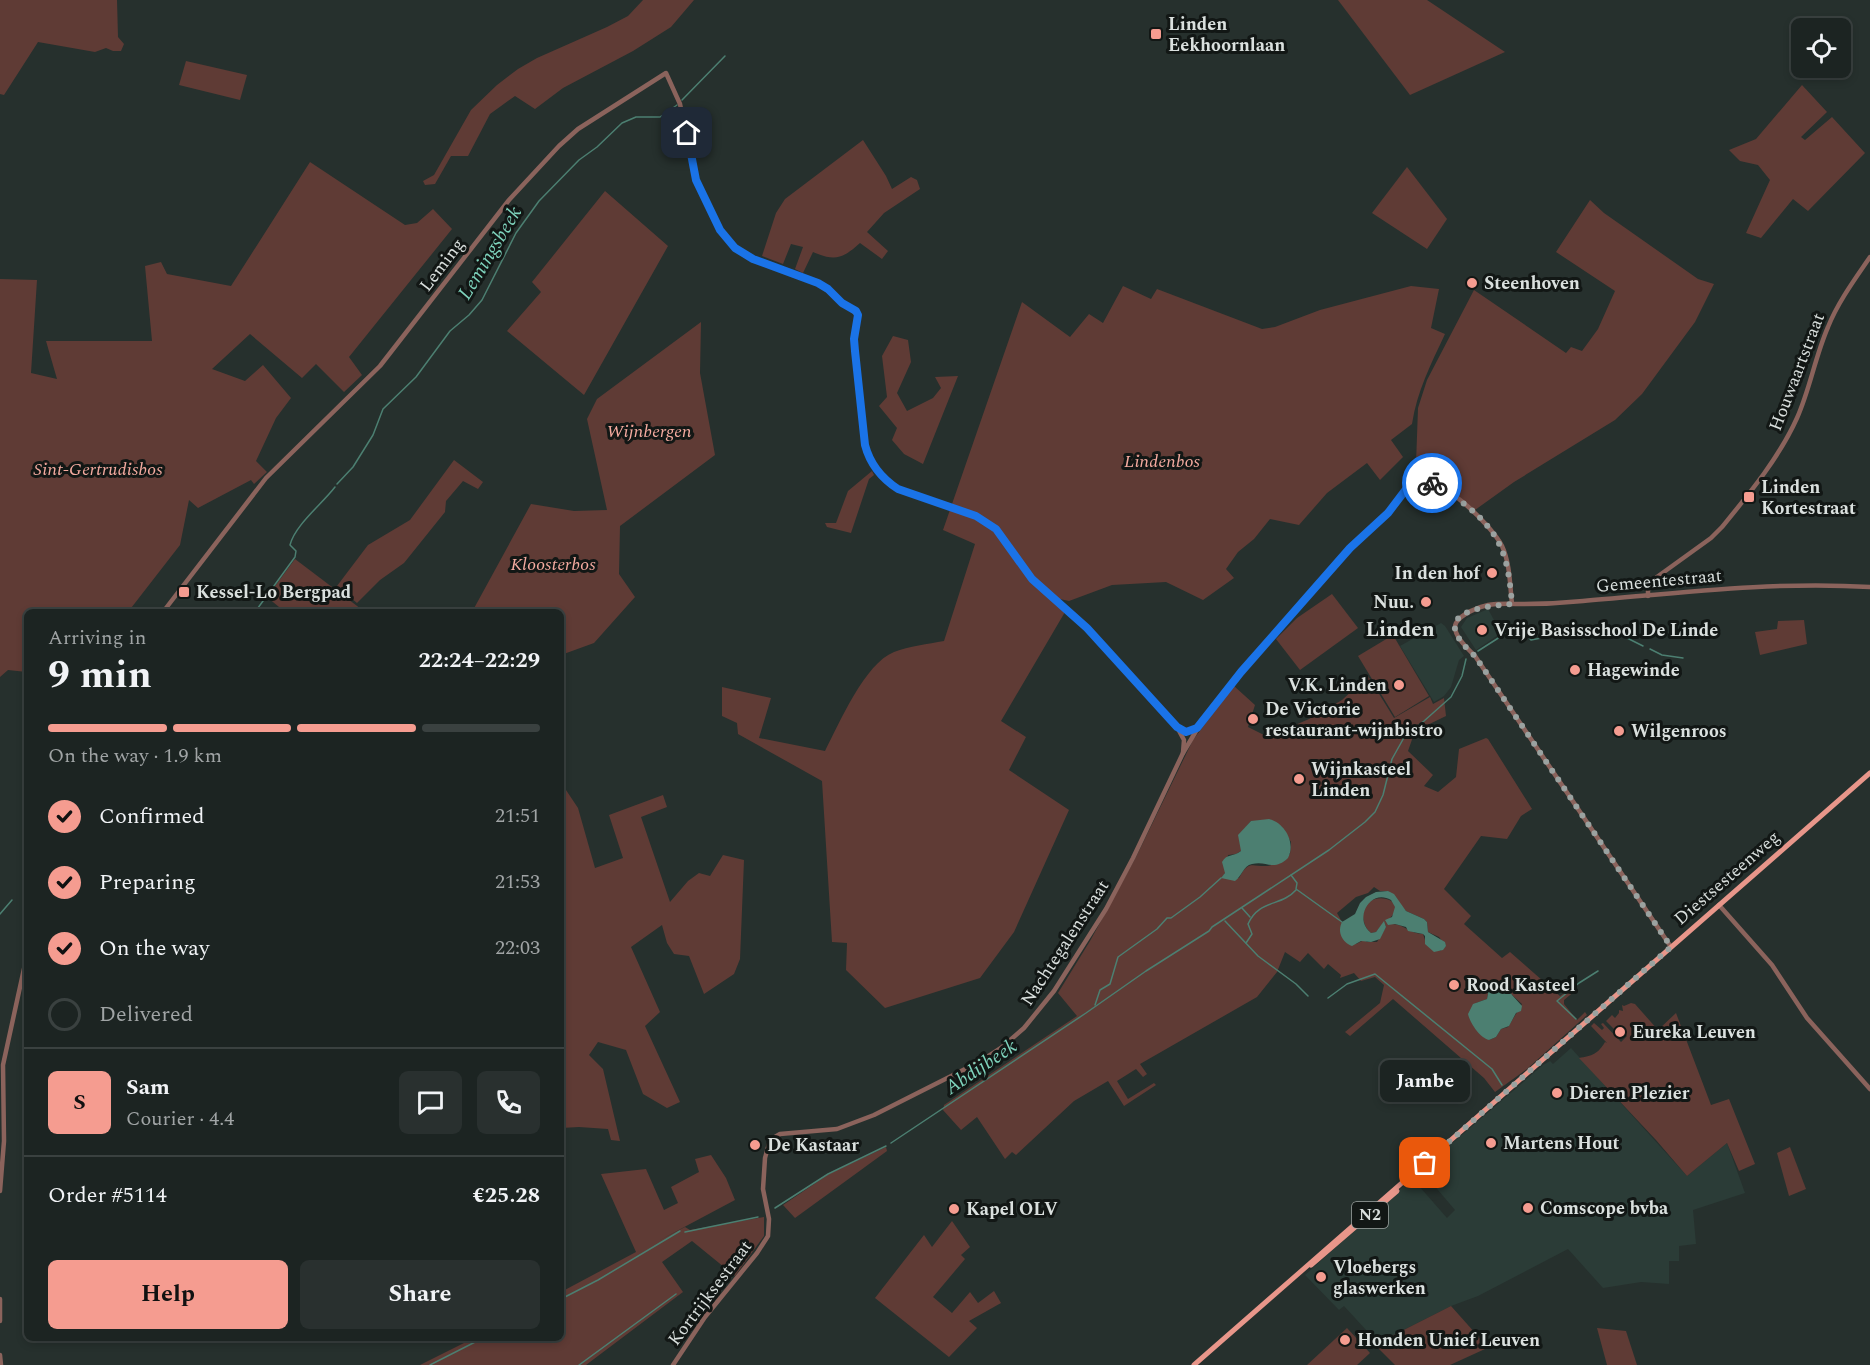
<!DOCTYPE html>
<meta charset="utf-8">
<style>
body{margin:0;font-family:Spectral,serif;background:#29302f;color:#f1f3f6;height:100vh;display:flex;flex-direction:column;font-size:22px;white-space:nowrap}
*{box-sizing:border-box;margin:0}
p{font-size:20px;color:#a0a4a5}
.icon{flex:none;width:33px;height:33px;fill:none;stroke:currentColor;stroke-width:2;stroke-linecap:round;stroke-linejoin:round}
.map{position:relative;flex:1;overflow:hidden}
.panel{position:absolute;left:24px;top:609px;width:540px;height:732px;display:flex;flex-direction:column;background:#1c2422;border-radius:9px;box-shadow:0 3px 9px #0003,0 0 0 2px #3a4140}
.panel>*{flex:none}
.tools{position:absolute;left:1791px;top:18px;display:grid;gap:12px}
.tools a{display:grid;place-items:center;width:60px;height:60px;border-radius:9px;background:#1c2422;box-shadow:0 3px 9px #0003,0 0 0 2px #3a4140;font-size:30px}
.pin{position:absolute;display:grid;place-items:center;width:51px;height:51px;color:#fff;margin:-26px;border-radius:12px;box-shadow:0 3px 9px #0006}
.courier{position:absolute;display:grid;place-items:center;width:60px;height:60px;margin:-30px;border:4px solid #1a73e8;border-radius:50%;background:#fff;color:#222;box-shadow:0 2px 8px #0007}
.bubble{position:absolute;height:42px;border-radius:9px;background:#1c2422;box-shadow:0 3px 9px #0003,0 0 0 2px #3a4140;font-size:20px;font-weight:700;line-height:42px;text-align:center}
.summary em{font-style:normal;font-weight:700}
.summary div{display:flex;flex-direction:column-reverse}
.summary{display:flex;align-items:center;justify-content:space-between;height:102px;padding:0 24px}
h1{font-size:39px;font-weight:700;line-height:45px}
.bar{display:grid;grid-template-columns:repeat(4,1fr);gap:9px 6px;align-content:center;height:72px;padding:0 24px}
.bar i{height:8px;border-radius:4px;background:#3a4140}
.bar .active{background:#f59c90}
.bar p{grid-column:span 4}
.line{display:flex;align-items:center;gap:15px;padding:0 24px;border-top:2px solid #3a4140}
.line div{flex:1}
.round{display:grid;place-items:center;flex:none;width:63px;height:63px;border-radius:9px;background:#29302f}
ol{padding:0 24px;list-style:none}
li{display:flex;align-items:center;gap:18px;height:66px}
li p{margin-inline-start:auto}
li .icon{padding:6px;border-radius:50%;background:#f59c90;color:#111;stroke-width:4}
li:last-child{color:#a0a4a5}
li i{width:33px;height:33px;border:3px solid #3a4140;border-radius:50%}
.cta{display:flex;gap:12px;margin-top:auto;padding:12px 24px}
.cta a{flex:1;height:69px;border-radius:9px;background:#f59c90;color:#111;font-size:24px;font-weight:700;line-height:69px;text-align:center}
.cta a+a{background:#29302f;color:#f1f3f6}
.map>svg:first-child{display:block}
.built{fill:#2b3c37}
.green{fill:#5f3b35;fill-rule:evenodd}
.water{fill:#4c7f71}
.lines{fill:none;stroke-linecap:round;stroke-linejoin:round}
.stream{stroke:#4c7f71;stroke-width:1.5}
.tertiary{stroke:#8b635c;stroke-width:4.5}
.primary{stroke:#e8968a;stroke-width:5}
.done{stroke:#9ba2a0;stroke-width:6;stroke-dasharray:0 10.8}
.route{stroke:#1a73e8;stroke-width:8}
.poi-dot{fill:#f59c90;stroke:#121715;stroke-width:2}
.labels{text-anchor:middle;dominant-baseline:central;stroke-width:6;stroke-linejoin:round;paint-order:stroke}
.shield{fill:#121715;stroke:#9ea4a2;stroke-width:1.5}
.shield-label{font-size:16px;font-weight:bold;fill:#dae0de}
.poi-label{font-size:18px;font-weight:bold;fill:#dae0de;stroke:#121715;text-anchor:start}
.street-label{font-size:18px;fill:#dae0de;stroke:#121715}
.park-label{font-size:18px;font-style:italic;fill:#f5aba0;stroke:#121715}
.water-label{font-size:20px;font-style:italic;fill:#7ed3bc;stroke:#121715}
.quarter-label{font-size:21px;font-weight:bold;fill:#dae0de;stroke:#121715}
</style>
<div class="map">
<svg width="1870" height="1365" viewBox="0 0 1870 1365">
<rect width="100%" height="100%" fill="#26302d"/>
<g class="built">
<polygon points="1488,609 1501,633 1476,650 1461,627 1467,618"/>
<polygon points="1441,623 1445,626 1464,656 1459,660 1451,687 1444,696 1434,702 1400,646"/>
<polygon points="1571,1048 1687,1176 1727,1143 1745,1193 1693,1210 1696,1244 1679,1246 1679,1261 1669,1261 1669,1284 1641,1282 1603,1288 1568,1249 1478,1296 1451,1306 1378,1343 1344,1306 1339,1310 1305,1275 1412,1178 1447,1218 1455,1210 1421,1170 1543,1065 1550,1061 1553,1064"/>
</g>
<g class="green">
<polygon points="0,0 117,0 118,37 124,44 121,51 113,51 106,48 95,52 38,42 4,95 0,94"/>
<polygon points="643,0 694,0 671,27 633,51 563,88 535,109 515,96 490,114 468,156 451,156 435,184 425,185 423,181 434,175 471,110 497,85 518,69 537,58 607,27 628,16"/>
<polygon points="1338,0 1427,0 1505,52 1410,95"/>
<polygon points="186,61 247,75 240,100 179,85"/>
<polygon points="1802,85 1827,112 1801,137 1805,140 1832,117 1865,153 1808,211 1793,199 1761,238 1746,233 1770,180 1758,165 1740,161 1729,150 1756,139"/>
<path d="M863,140l23,36 6,13 19,-12 6,3 3,9 -36,24 -17,19 21,19 -6,8 -22,-16c-17,15 -24,19 -47,9l-10,21 -8,-4 8,-22 -12,-3 -8,20 -21,-8 14,-43 9,-14z"/>
<polygon points="310,162 405,225 417,223 433,209 452,229 349,357 362,375 344,392 316,364 302,378 250,334 212,369 245,381 263,365 291,398 276,418 256,461 267,472 254,484 251,480 198,508 189,500 180,545 128,612 27,612 27,672 8,670 0,677 0,279 37,280 31,373 57,379 46,341 152,341 145,266 161,262 167,274 231,286"/>
<polygon points="1407,167 1447,219 1427,249 1372,213"/>
<polygon points="605,191 668,246 584,395 507,331 541,292 532,282"/>
<polygon points="1590,200 1604,213 1698,279 1714,284 1695,322 1642,394 1615,420 1514,482 1475,510 1419,471 1416,464 1418,408 1427,380 1474,290 1566,353 1571,347 1582,351 1598,329 1615,291 1556,252"/>
<path d="M1123,286l28,13 6,-10 105,40 13,-2 45,-17 91,-24 28,3 -8,39 14,6c-14,30 -28,57 -33,90l-21,16 12,17 -23,23 -13,-17 -40,30 -28,32 -29,-6 -16,20 -16,13 -12,17 8,9 -31,22 -37,-18 -54,3 -43,16 -9,-2 5,13 -64,109 25,16 -17,33 60,40 -55,122 -34,46 -95,30 -39,-38 1,-27 -15,-1 -10,-161 -84,-47 -1,-11 -15,-7v-29l49,11 -12,40 66,13c14,-27 40,-88 69,-99 15,-6 34,-8 50,-11l31,-97 -32,-14 79,-228 48,35 19,-23 14,9z"/>
<polygon points="701,322 700,373 715,455 620,526 619,574 635,597 594,643 561,655 561,612 472,612 531,504 574,511 607,510 587,419 597,399"/>
<polygon points="893,336 908,340 911,362 897,393 907,411 933,398 941,388 935,377 958,376 923,464 904,454 892,440 897,428 879,406 887,397 882,356"/>
<polygon points="454,460 483,482 478,489 463,481 446,501 445,512 404,563 380,580 357,603 337,586 368,545 410,520"/>
<polygon points="872,471 874,475 869,479 851,533 827,527 825,523 836,523 848,491"/>
<polygon points="295,559 365,612 285,612 267,597"/>
<polygon points="1332,594 1358,628 1300,670 1276,639 1297,618"/>
<polygon points="1804,620 1807,644 1760,655 1755,632 1777,629 1778,621"/>
<polygon points="1393,635 1429,696 1395,717 1358,656"/>
<path d="M1368,676l26,42 36,-21 3,7 11,-6 2,18 -31,15 -7,20 25,24 -9,11 14,6 18,-15 3,-28 27,-11 2,1 44,70 -11,7 -14,23 -26,-3 -37,53 27,27 -7,8 38,34 8,-6 50,44 13,-9 3,3 -12,10v4l13,16 8,-8 2,3 -60,54 -32,23 -11,-14 -91,-79 -43,37 -5,-4 35,-29 4,-18 -9,-8 -14,4 -7,-8 -14,5 1,-3 -13,-11 -4,5 -16,-16 -8,9 -15,-10 -8,20 -20,25 -117,67 7,10 -4,3 -7,-8 -19,12 11,18 26,-16 2,2 -32,21 -16,-25 -34,20 -58,54 -4,-3 -7,7 -28,-42 -16,13 -18,-20 1,-5 133,-89 -19,-23 32,-52 46,-84 57,-117 41,-54 21,19 -7,22 20,10 41,-18 33,-19zM1251,821l31,6 9,15 -1,12c-6,3 -15,11 -22,12 -16,1 -19,-7 -29,12h-17l3,-5 3,-18 8,-1 5,-3v-18zM1374,887l6,4h8l18,20 18,8 3,3 1,10 11,5 7,9 -6,5 -15,-11 -2,-6c-13,0 -19,-10 -31,-10l-3,-5c24,-22 -28,-32 -26,-2 1,7 3,12 8,16l5,-1 8,-10 2,5 -9,15h-10l-3,-2 -8,4 -15,-10 1,-12 -5,-9 19,-16 12,-4zM1484,981l11,11 17,3 10,9 -14,23 -7,2 -5,8 -7,3 -13,-13v-24l11,-4 1,-5z"/>
<polygon points="566,790 578,808 595,868 623,858 609,815 663,795 667,807 641,817 670,902 688,881 699,873 710,876 723,855 744,860 740,959 734,974 704,994 689,956 674,954 667,943 662,925 631,947 660,1012 645,1026 680,1102 667,1108 643,1094 626,1050 598,1042 589,1055 603,1069 620,1141 611,1140 608,1129 579,1127 561,1128 561,791"/>
<path d="M1631,1003l4,1 23,26 18,-17 35,92 18,-6 26,65 -16,7 -12,-28 -40,33 -31,-36 -77,-82c13,-2 19,-4 26,-16l2,1 -16,-17 3,-3 8,7 2,-2 -3,-4 2,-1 18,19 6,-6 -4,-4 -5,5 -4,-5 1,-2 -9,-9 6,-6 3,3 4,-5v-3l4,1 -1,-6 2,1z"/>
<polygon points="886,1147 887,1151 795,1218 783,1205 829,1174"/>
<polygon points="1790,1147 1806,1189 1789,1196 1777,1153"/>
<polygon points="711,1155 726,1178 735,1200 658,1241 685,1227 690,1230 764,1217 764,1236 735,1276 692,1241 662,1262 683,1292 586,1365 420,1365 474,1338 561,1338 561,1292 636,1252 601,1174 646,1169 664,1210 678,1203 671,1187 699,1172 695,1159"/>
<polygon points="952,1221 970,1247 961,1255 965,1259 933,1297 952,1313 970,1292 978,1303 994,1291 1001,1303 969,1321 977,1328 949,1357 875,1298 924,1235 932,1247"/>
<polygon points="1451,1306 1484,1343 1485,1349 1450,1365 1395,1365 1377,1347 1378,1343"/>
<polygon points="1347,1328 1370,1353 1357,1365 1307,1365"/>
<polygon points="1597,1328 1626,1331 1637,1365 1607,1365"/>
</g>
<g class="water">
<path d="M1269,819c16,4 27,24 19,39 -15,14 -21,2 -36,6 -9,2 -10,12 -17,17l-14,-3 4,-5 -3,-11c5,-9 12,-5 19,-11l-3,-16 13,-14z"/>
<path d="M1388,891l6,3 12,17 18,8 3,3 1,10 17,10 1,4 -3,4 -9,2 -9,-8v-8l-2,-2 -15,-3 -2,-4 -11,-3 -7,1 -3,-5 7,-3 3,-10 -4,-7c-21,-12 -38,19 -20,33l5,-1 8,-11 2,6 -6,12 -9,3 -10,-1 -9,5c-10,-4 -15,-14 -10,-24l13,-8 5,-11 6,-6 10,-5z"/>
<path d="M1484,980l11,12 13,-4 4,7 10,11 -1,5 -5,2 -7,13 -8,3 -5,8 -7,3c-9,-2 -19,-17 -21,-26l5,-10 14,-5 1,-5z"/>
</g>
<g class="lines">
<g class="stream">
<polyline points="682,100 725,56"/>
<polyline points="337,484 353,467 373,435 383,409 416,377 450,331 469,315 482,300 516,233 539,201 579,160 597,147 622,123 636,117 660,117 677,105"/>
<path d="M255,612l40,-55 1,-6 -6,-6c5,-20 32,-41 45,-58"/>
<polyline points="1650,649 1662,655 1683,658"/>
<polyline points="1478,651 1514,628 1523,631 1531,640 1597,627 1621,635 1643,646"/>
<polyline points="1291,875 1297,883 1296,889 1342,922"/>
<polyline points="1242,908 1250,917"/>
<polyline points="0,914 12,900"/>
<polyline points="1225,921 1258,956 1296,984 1308,996"/>
<path d="M1246,943l6,-9 -4,-10c11,-25 33,-17 48,-34"/>
<polyline points="1328,998 1347,984 1375,974 1492,1069 1502,1085"/>
<polyline points="1095,1005 1100,990 1110,984 1118,957 1157,929 1167,918 1171,918 1200,897 1221,878"/>
<polyline points="1576,1019 1557,1001 1579,983 1598,971"/>
<polyline points="891,1143 1086,1013 1146,971 1209,931 1212,927 1329,850 1365,822 1375,812 1383,795 1392,759 1406,734 1424,721 1451,697 1462,676 1466,659"/>
<polyline points="775,1208 828,1174 886,1146"/>
<polyline points="685,1232 758,1217"/>
<polyline points="561,1299 598,1280 680,1231"/>
<polyline points="430,1365 483,1338"/>
<polyline points="579,1365 676,1294"/>
</g>
<g class="tertiary">
<path d="M1648,596v-10l2,-4 61,-44 11,-11c27,-33 57,-69 75,-109 13,-29 18,-61 31,-91 10,-25 27,-48 42,-70"/>
<path d="M163,612l103,-134 114,-112 129,-166 50,-54 19,-17 88,-56 14,31 16,76 24,50 20,22 13,7 65,24 40,32 -4,24 1,12 10,94c5,19 16,33 33,44l78,27 20,13 36,50 55,49 90,99 7,13 -1,13"/>
<path d="M1177,727l9,5 11,-4c48,-63 100,-123 154,-180 11,-13 25,-23 36,-35 9,-9 16,-25 27,-30 24,-12 78,43 88,63 8,17 8,40 10,58"/>
<polyline points="1719,905 1772,965 1807,1018 1870,1089"/>
<path d="M1671,947l-196,-291c-7,-7 -24,-22 -19,-33 5,-9 22,-16 32,-18 11,-2 24,-1 36,-1 20,0 39,-1 59,-3 96,-8 191,-20 287,-14"/>
<polyline points="0,1191 4,1141 3,1065 27,955"/>
<polyline points="0,1299 0,1321"/>
<polyline points="0,1355 1,1365"/>
<polyline points="673,1365 705,1317 757,1253 768,1236 769,1219 763,1189 765,1158 770,1140 780,1134 837,1129 874,1115 981,1061 1001,1048 1024,1028 1054,991 1106,909 1133,858 1183,753 1202,721"/>
</g>
<g class="primary">
<polyline points="1311,1265 1397,1191"/>
<polyline points="1194,1365 1870,773"/>
</g>
</g>
<g class="lines">
<path class="done" d="M1425,1163l246,-216 -196,-291c-7,-6 -18,-17 -20,-27 -4,-21 45,-24 57,-25 -4,-47 -10,-71 -49,-101 -10,-7 -20,-16 -31,-20"/>
<path class="route" d="M687,133l9,47 24,50 15,18 18,11 65,24 10,6 14,14 14,8 2,4 -4,24 1,12 10,94c5,19 16,33 33,44l78,27 20,13 36,50 55,49 90,99 9,5 11,-4 44,-56 109,-124 38,-35 19,-25 11,-6 14,1"/>
</g>
<g class="poi-dot">
<rect x="1150" y="28" width="12" height="12" rx="3"/>
<circle cx="1472" cy="283" r="6"/>
<rect x="1743" y="491" width="12" height="12" rx="3"/>
<circle cx="1492" cy="573" r="6"/>
<rect x="178" y="586" width="12" height="12" rx="3"/>
<circle cx="1426" cy="602" r="6"/>
<circle cx="1482" cy="630" r="6"/>
<circle cx="1575" cy="670" r="6"/>
<circle cx="1399" cy="685" r="6"/>
<circle cx="1253" cy="719" r="6"/>
<circle cx="1619" cy="731" r="6"/>
<circle cx="1299" cy="779" r="6"/>
<circle cx="1454" cy="985" r="6"/>
<circle cx="1620" cy="1032" r="6"/>
<circle cx="1557" cy="1093" r="6"/>
<circle cx="1491" cy="1143" r="6"/>
<circle cx="755" cy="1145" r="6"/>
<circle cx="1528" cy="1208" r="6"/>
<circle cx="954" cy="1209" r="6"/>
<circle cx="1321" cy="1277" r="6"/>
<circle cx="1345" cy="1340" r="6"/>
</g>
<g class="labels">
<rect class="shield" x="1352" y="1202" width="36" height="26" rx="4.5"/>
<g class="shield-label">
<text x="1370" y="1215">N2</text>
</g>
<g class="poi-label">
<text x="1168" y="24">Linden<tspan x="1168" dy="21">Eekhoornlaan</tspan></text>
<text x="1484" y="283">Steenhoven</text>
<text x="1761" y="487">Linden<tspan x="1761" dy="21">Kortestraat</tspan></text>
<text x="1480" y="573" text-anchor="end">In den hof</text>
<text x="196" y="592">Kessel-Lo Bergpad</text>
<text x="1414" y="602" text-anchor="end">Nuu.</text>
<text x="1494" y="630">Vrije Basisschool De Linde</text>
<text x="1587" y="670">Hagewinde</text>
<text x="1387" y="685" text-anchor="end">V.K. Linden</text>
<text x="1265" y="709">De Victorie<tspan x="1265" dy="21">restaurant-wijnbistro</tspan></text>
<text x="1631" y="731">Wilgenroos</text>
<text x="1311" y="769">Wijnkasteel<tspan x="1311" dy="21">Linden</tspan></text>
<text x="1466" y="985">Rood Kasteel</text>
<text x="1632" y="1032">Eureka Leuven</text>
<text x="1569" y="1093">Dieren Plezier</text>
<text x="1503" y="1143">Martens Hout</text>
<text x="767" y="1145">De Kastaar</text>
<text x="1540" y="1208">Comscope bvba</text>
<text x="966" y="1209">Kapel OLV</text>
<text x="1333" y="1267">Vloebergs<tspan x="1333" dy="21">glaswerken</tspan></text>
<text x="1357" y="1340">Honden Unief Leuven</text>
</g>
<g class="street-label">
<text transform="translate(442 265) rotate(-53)">Leming</text>
<text transform="translate(1797 372) rotate(-69)">Houwaartstraat</text>
<text transform="translate(1659 581) rotate(-5)">Gemeentestraat</text>
<text transform="translate(1727 878) rotate(-41)">Diestsesteenweg</text>
<text transform="translate(1065 943) rotate(-57)">Nachtegalenstraat</text>
<text transform="translate(710 1293) rotate(-53)">Kortrijksestraat</text>
</g>
<g class="park-label">
<text x="649" y="431">Wijnbergen</text>
<text x="1162" y="461">Lindenbos</text>
<text x="98" y="469">Sint-Gertrudisbos</text>
<text x="553" y="564">Kloosterbos</text>
</g>
<g class="water-label">
<text transform="translate(490 253) rotate(-59)">Lemingsbeek</text>
<text transform="translate(981 1067) rotate(-34)">Abdijbeek</text>
</g>
<g class="quarter-label">
<text x="1400" y="630">Linden</text>
</g>
</g>
</svg>
<div class="tools">
<a><svg class="icon" aria-label="locate" viewBox="0 0 24 24"><circle cx="12" cy="12" r="6"/><path d="M12 2v4M12 18v4M2 12h4M18 12h4"/></svg></a>
</div>
<div class="pin" style="left:1425px;top:1163px;background:#ea580c"><svg class="icon" aria-label="bag" viewBox="0 0 24 24"><path d="M5 8h14l-1 12H6zM9 8a3 3 0 0 1 6 0"/></svg></div>
<div class="pin" style="left:687px;top:133px;background:#1f2937"><svg class="icon" aria-label="home" viewBox="0 0 24 24"><path d="M3 11l9-7 9 7M6 9v11h12V9"/></svg></div>
<div class="courier" style="left:1432px;top:483px"><svg class="icon" aria-label="bike" viewBox="0 0 24 24"><circle cx="6" cy="16" r="4"/><circle cx="18" cy="16" r="4"/><path d="M6 16l4-8h5l3 8M10 8l3 8H6M13 5h3"/></svg></div>
<div class="bubble" style="left:1380px;top:1060px;width:90px">Jambe</div>
<section class="panel">
<div class="summary"><div><h1>9 min</h1><p>Arriving in</p></div><em>22:24–22:29</em></div>
<div class="bar"><i class="active"></i><i class="active"></i><i class="active"></i><i></i><p>On the way · 1.9 km</p></div>
<ol>
<li><svg class="icon" aria-label="check" viewBox="0 0 24 24"><path d="M5 12l5 5 9-10"/></svg>Confirmed<p>21:51</p></li>
<li><svg class="icon" aria-label="check" viewBox="0 0 24 24"><path d="M5 12l5 5 9-10"/></svg>Preparing<p>21:53</p></li>
<li><svg class="icon" aria-label="check" viewBox="0 0 24 24"><path d="M5 12l5 5 9-10"/></svg>On the way<p>22:03</p></li>
<li><i></i>Delivered</li>
</ol>
<div class="line" style="height:108px"><b class="round" style="background:#f59c90;color:#111">S</b><div><b>Sam</b><p>Courier · 4.4</p></div><a class="round"><svg class="icon" aria-label="chat" viewBox="0 0 24 24"><path d="M4 5h16v11H9l-5 4z"/></svg></a><a class="round"><svg class="icon" aria-label="phone" viewBox="0 0 24 24"><path d="M5 4h4l2 5-3 2q2 4 5 5l2-3 5 2v4C11 20 4 13 5 4z"/></svg></a></div>
<div class="line" style="height:78px"><div>Order #5114</div><b>€25.28</b></div>
<div class="cta"><a>Help</a><a>Share</a></div>
</section>
</div>
